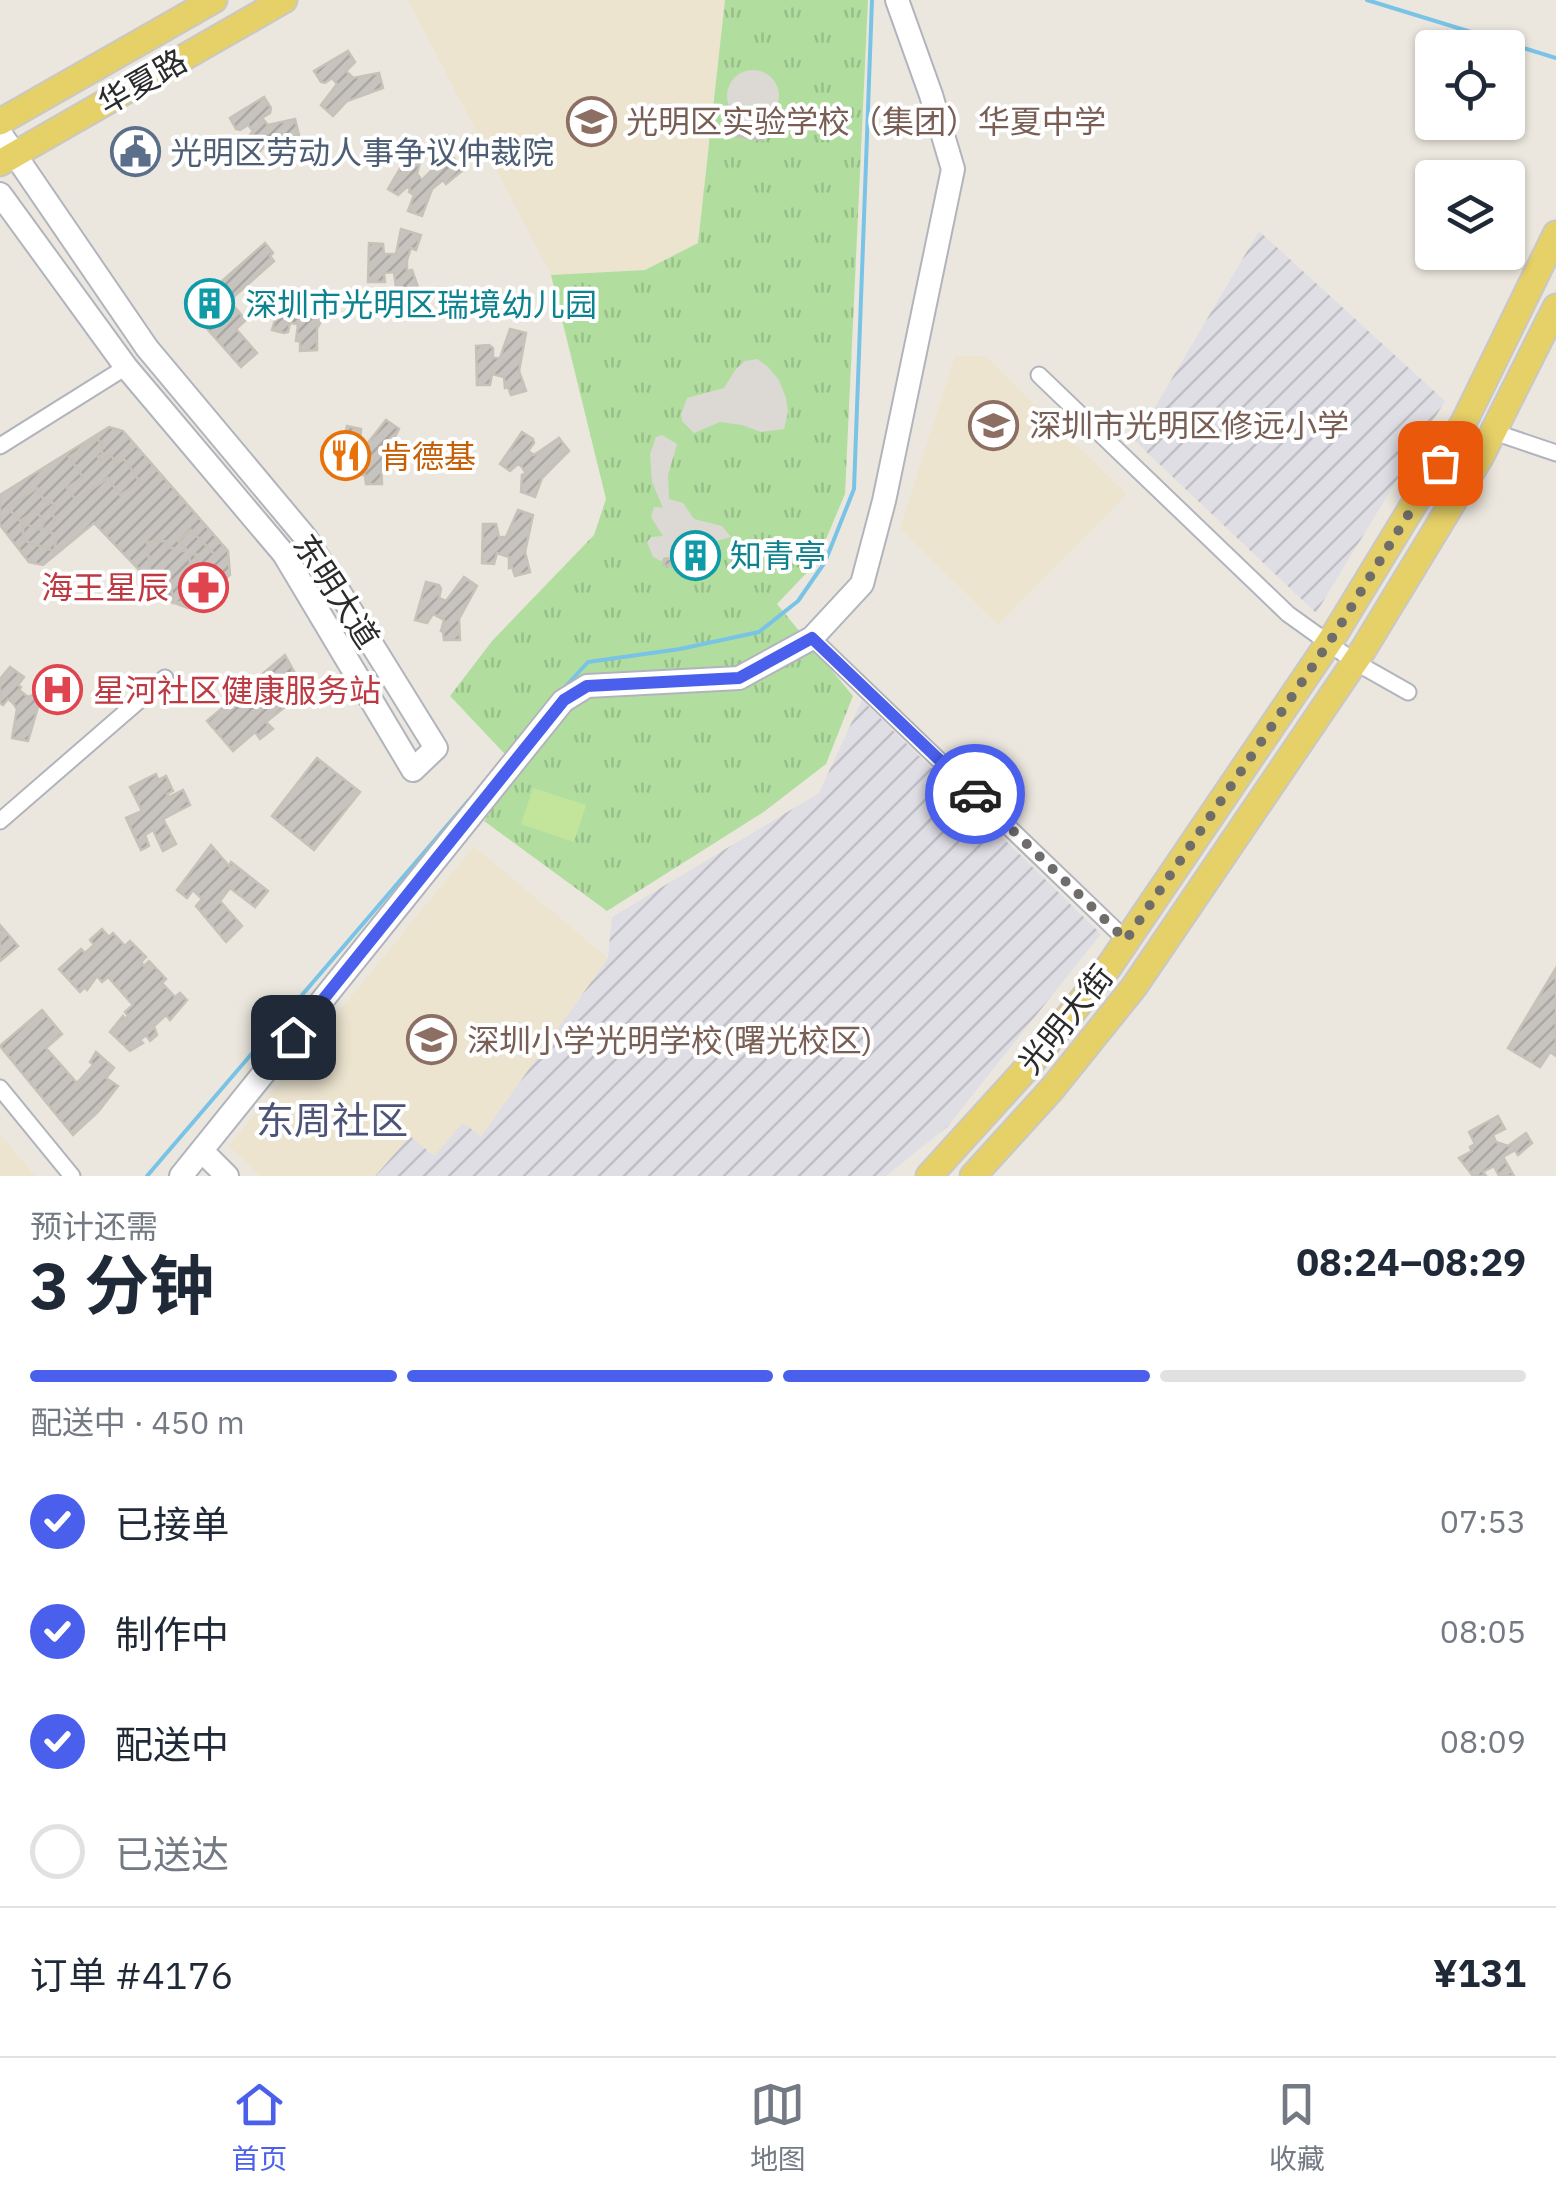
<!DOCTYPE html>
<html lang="zh">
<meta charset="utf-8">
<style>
body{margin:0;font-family:"IBM Plex Sans","Noto Sans SC",sans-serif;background:#f6f6f7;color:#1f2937;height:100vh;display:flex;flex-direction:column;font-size:38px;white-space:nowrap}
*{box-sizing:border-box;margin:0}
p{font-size:32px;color:#747a83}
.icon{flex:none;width:55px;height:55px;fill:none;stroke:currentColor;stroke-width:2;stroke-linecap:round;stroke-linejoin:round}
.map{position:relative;height:1176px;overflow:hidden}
.details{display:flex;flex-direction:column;background:#fff;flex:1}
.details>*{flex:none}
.buttons{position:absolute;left:1415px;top:30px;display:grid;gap:20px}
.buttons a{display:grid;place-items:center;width:110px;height:110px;border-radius:10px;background:#fff;box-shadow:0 2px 8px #0004;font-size:50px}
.pin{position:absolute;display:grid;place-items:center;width:85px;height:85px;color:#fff;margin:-42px;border-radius:20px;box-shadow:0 5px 15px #0006}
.courier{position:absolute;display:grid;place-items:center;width:100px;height:100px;margin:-50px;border:8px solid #4a60ed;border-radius:50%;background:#fff;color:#222;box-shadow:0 2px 12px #0007}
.head em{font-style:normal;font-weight:700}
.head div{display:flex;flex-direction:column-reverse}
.head{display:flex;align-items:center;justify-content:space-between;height:170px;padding:0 30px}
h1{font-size:65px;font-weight:700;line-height:75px}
.bar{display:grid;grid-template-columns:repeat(4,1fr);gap:15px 10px;align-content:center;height:120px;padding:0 30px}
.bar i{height:12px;border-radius:8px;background:#e0e1e3}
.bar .active{background:#4a60ed}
.bar p{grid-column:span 4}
.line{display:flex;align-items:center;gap:25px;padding:0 30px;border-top:2px solid #e0e1e3}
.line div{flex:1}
ol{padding:0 30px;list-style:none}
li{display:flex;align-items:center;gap:30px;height:110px}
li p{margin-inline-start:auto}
li .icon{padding:10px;border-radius:50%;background:#4a60ed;color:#fff;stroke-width:4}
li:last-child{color:#747a83}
li i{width:55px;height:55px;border:5px solid #e0e1e3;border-radius:50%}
.dock{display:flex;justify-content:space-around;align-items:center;height:140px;border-top:2px solid #e0e1e3;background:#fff;font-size:28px;color:#747a83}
.dock a{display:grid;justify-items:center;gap:5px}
.dock .active{color:#4a60ed}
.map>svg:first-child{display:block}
.industrial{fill:url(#industrial-furrows)}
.education{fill:#ece4cf}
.park{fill:url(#park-tufts)}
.pitch{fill:#c2e59b}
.plaza{fill:#dcd9d5}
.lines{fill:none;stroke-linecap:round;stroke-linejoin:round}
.stream{stroke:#79c3e6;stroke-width:4}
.building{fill:url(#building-hatch);stroke:#c7c2b8;stroke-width:2.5}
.street-casing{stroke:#b2b4bd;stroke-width:19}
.secondary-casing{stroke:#b2b4bd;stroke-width:26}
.primary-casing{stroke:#c8c8c8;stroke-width:29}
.street{stroke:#fff;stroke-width:15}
.secondary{stroke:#fff;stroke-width:22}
.primary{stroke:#e6d068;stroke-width:25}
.done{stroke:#6f6d6a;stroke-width:10;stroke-dasharray:0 18}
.route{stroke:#4a60ed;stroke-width:12}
.labels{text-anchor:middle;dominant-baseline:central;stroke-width:8;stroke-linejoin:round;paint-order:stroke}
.street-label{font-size:32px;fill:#2b2b2b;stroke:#fff}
.education-label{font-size:32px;fill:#785e54;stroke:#fff;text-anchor:start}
.service-label{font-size:32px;fill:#4e5e75;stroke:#fff;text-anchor:start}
.culture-label{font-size:32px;fill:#0d838f;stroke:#fff;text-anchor:start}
.food-label{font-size:32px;fill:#c56008;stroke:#fff;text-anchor:start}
.health-label{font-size:32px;fill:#be3a42;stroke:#fff;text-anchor:end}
.quarter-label{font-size:38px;fill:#4e5478;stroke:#fff}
</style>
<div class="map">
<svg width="1556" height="1176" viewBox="0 0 1556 1176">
<defs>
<pattern id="industrial-furrows" width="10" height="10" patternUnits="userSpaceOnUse" patternTransform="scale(2.5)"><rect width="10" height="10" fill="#e0dee5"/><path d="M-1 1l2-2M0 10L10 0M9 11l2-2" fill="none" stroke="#c0bfc5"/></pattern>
<pattern id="park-tufts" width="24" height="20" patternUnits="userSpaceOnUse" patternTransform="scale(2.5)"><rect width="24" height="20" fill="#b1de9f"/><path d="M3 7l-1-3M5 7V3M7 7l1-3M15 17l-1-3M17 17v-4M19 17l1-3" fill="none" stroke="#98bf89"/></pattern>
<pattern id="building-hatch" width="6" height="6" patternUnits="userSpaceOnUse" patternTransform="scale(2.5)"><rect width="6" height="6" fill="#c7c3be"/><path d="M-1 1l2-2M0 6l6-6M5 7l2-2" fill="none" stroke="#aba8a3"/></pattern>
</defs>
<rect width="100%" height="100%" fill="#ece7de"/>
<g class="industrial">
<polygon points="1259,231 1445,401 1316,613 1135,441"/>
<polygon points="862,700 1101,934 947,1127 886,1176 375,1176 410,1136 463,1123 481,1136 608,958 612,917 819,793"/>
</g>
<g class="education">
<polygon points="408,0 725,0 698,243 645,270 551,275"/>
<polygon points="955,356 985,356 1127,494 998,625 900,528"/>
<polygon points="474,846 608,958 481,1136 463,1123 434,1156 410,1136 375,1176 260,1176 229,1146"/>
<polygon points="0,1134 35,1176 0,1176"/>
</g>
<polygon class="park" points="725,0 868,0 845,494 816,563 777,604 853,696 826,764 765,811 607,911 484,821 520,770 450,696 492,641 594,535 606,499 551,275 645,270 698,243"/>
<polygon class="pitch" points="533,788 586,805 574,842 521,824"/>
<g class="plaza">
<circle cx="753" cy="96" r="26"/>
<polygon points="757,359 767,366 779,380 786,398 788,412 784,429 761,432 742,425 720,422 694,433 682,421 681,415 687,398 724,388 736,369 745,361"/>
<polygon points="662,435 677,444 668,475 669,499 683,503 694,519 722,526 731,537 702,545 689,543 683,557 665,557 661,561 653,557 647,542 651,537 663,536 651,517 654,507 663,508 652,482 650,454 656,437"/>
</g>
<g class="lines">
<g class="stream">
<polyline points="1367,0 1556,58"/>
<polyline points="566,686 588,662 680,649 759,632 798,601 825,562 854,489 872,0"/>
<polyline points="147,1176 469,800"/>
</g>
</g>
<g class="building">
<polygon points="348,51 355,62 346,71 353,78 379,73 383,88 347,101 333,116 321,105 337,84 332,78 325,83 321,82 314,71"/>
<polygon points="264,97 271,108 270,113 262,118 268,125 295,119 299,135 263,148 249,163 236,152 253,131 248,125 240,130 236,129 230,118"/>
<polygon points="737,124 765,127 763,140 735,136"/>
<polygon points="408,155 420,162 417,174 422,180 438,164 452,156 463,170 446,184 443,180 432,189 422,216 408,211 414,195 409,192 410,189 407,187 398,195 388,189"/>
<polygon points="401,229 421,235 416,250 411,248 407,260 407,271 412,270 419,290 402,295 399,286 396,287 394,272 384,273 385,282 368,282 369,243 383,244 384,254 396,254"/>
<polygon points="265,243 273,253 270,256 274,261 229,301 246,320 236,329 257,353 241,367 187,306 209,286 212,290"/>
<polygon points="321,287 334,296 317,329 317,350 300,351 300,341 296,341 298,324 290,323 288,332 284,333 272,330 283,292 296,295 296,308 305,309"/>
<polygon points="510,329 526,333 519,371 526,391 511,395 508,387 505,388 504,377 492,374 490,385 477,385 476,346 489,345 493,348 493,358 500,358"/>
<polygon points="386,420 399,429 381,463 382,484 366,484 365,475 362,475 365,464 355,458 349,467 337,464 347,426 361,429 360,442 367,444"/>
<polygon points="109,427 123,431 228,551 230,575 188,608 169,601 94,523 43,565 29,562 0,525 0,495"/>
<polygon points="522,432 533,439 534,443 528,451 534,455 559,438 569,451 542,478 535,497 521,492 522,475 526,473 521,466 518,464 510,471 500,464"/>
<polygon points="97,438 104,448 101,450 103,454 98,457 101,461 110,454 117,464 124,459 140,482 120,495 108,478 76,500 67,488 83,477 69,457"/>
<polygon points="37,488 47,505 52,502 55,507 51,509 55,520 48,532 57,535 54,551 23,540 23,523 41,530 44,522 36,510 20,521 8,508"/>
<polygon points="518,510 533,515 525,552 530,572 515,576 512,567 509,568 509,557 497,553 494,564 482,563 483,524 496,524 499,537 506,537"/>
<polygon points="191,530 217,557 202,566 195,559 196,554 189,555 194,592 188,593 189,601 173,603 170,576 151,579 147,542 167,541 167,548 173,548 174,553 187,550 178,541"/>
<circle cx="695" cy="554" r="10"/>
<polygon points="684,557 687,564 664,566 664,559"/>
<polygon points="464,577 477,586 459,619 460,640 444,640 443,631 441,631 444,620 433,614 427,623 415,620 426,582 439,585 441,589 439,598 446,601"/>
<polygon points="285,655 307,695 293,707 291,702 266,722 273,729 260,739 255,732 233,751 207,721"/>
<polygon points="10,667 24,677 18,685 21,687 19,690 28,697 38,693 36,686 51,680 53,685 58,683 61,692 58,693 60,698 38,707 28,741 12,738 17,709 13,703 8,699 3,705 0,703 0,679"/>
<polygon points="317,758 360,792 314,850 272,816"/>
<polygon points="156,774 158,780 166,776 173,791 167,794 169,797 183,790 190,805 163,819 176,844 163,851 153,830 145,835 149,846 141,850 126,818 142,811 130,787"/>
<polygon points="211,845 229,866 231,862 268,891 255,907 230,888 220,901 242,926 226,942 196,906 202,899 193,890 187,898 177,890"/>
<polygon points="0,925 18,946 0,961"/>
<polygon points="102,929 109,937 113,933 125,946 130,941 146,957 141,962 144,966 149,961 166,979 162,983 175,997 180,993 187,1000 170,1020 166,1015 154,1026 157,1035 150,1041 146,1035 140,1040 143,1043 130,1051 110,1032 123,1016 125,1019 128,1016 125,1012 133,1005 108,977 102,982 97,976 87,990 85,987 80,992 59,969 81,949 85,953 94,945 90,940"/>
<polygon points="1556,968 1556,1056 1550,1052 1540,1067 1508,1048"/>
<polygon points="42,1010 62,1034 46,1048 77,1083 93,1065 90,1062 96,1052 114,1068 106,1078 118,1086 98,1112 73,1135 0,1046"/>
<polygon points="1498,1116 1505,1129 1493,1135 1496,1142 1508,1146 1526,1133 1532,1143 1518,1155 1515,1150 1503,1157 1514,1176 1499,1176 1494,1166 1483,1172 1486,1176 1473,1176 1459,1158 1472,1151 1470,1147 1475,1144 1469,1132"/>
</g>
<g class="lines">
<defs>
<g id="street">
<polyline points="1039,375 1288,614 1355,662 1408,692"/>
<polyline points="1494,432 1556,453"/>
<polyline points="0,446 126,367"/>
<polyline points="812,638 1126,940"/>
<polyline points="0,821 165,678"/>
<polyline points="0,1088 72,1176"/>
</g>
<g id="secondary">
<polyline points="0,133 147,348 306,538 436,748 413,770 284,554 126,367 0,194"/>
<polyline points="202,1151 227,1176"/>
<polyline points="181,1176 563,701 587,686 739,678 812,638 862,584 884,501 953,169 931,95 897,0"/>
</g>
<g id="primary">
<polyline points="0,122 214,0"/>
<polyline points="0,163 284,0"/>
<polyline points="929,1176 1027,1068 1108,968 1336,632 1464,422 1556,234"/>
<polyline points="973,1176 1052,1089 1134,987 1363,650 1481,456 1556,307"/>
</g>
</defs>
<use href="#street" class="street-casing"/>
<use href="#secondary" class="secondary-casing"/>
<use href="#primary" class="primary-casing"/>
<use href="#street" class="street"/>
<use href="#secondary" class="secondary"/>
<use href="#primary" class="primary"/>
</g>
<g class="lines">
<polyline class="done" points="975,794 1126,940 1336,632 1440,463"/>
<polyline class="route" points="293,1037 564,700 587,686 739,678 812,638 975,794"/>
</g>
<defs>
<symbol id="school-ring" viewBox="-11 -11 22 22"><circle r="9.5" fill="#fff" stroke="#8d6e63" stroke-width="1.5"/><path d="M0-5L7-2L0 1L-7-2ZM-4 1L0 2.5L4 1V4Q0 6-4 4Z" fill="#8d6e63"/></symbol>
<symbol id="civic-ring" viewBox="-11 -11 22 22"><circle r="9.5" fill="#fff" stroke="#5c6f8a" stroke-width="1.5"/><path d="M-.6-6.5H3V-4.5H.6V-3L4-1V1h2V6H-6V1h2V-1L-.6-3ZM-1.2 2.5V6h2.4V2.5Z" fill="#5c6f8a"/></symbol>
<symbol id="building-ring" viewBox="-11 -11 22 22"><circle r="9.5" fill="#fff" stroke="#0f9aa8" stroke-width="1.5"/><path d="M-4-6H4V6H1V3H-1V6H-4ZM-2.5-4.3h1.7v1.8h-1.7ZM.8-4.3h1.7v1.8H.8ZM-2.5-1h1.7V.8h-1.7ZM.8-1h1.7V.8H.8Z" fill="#0f9aa8"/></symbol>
<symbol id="restaurant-ring" viewBox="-11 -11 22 22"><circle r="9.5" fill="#fff" stroke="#e8710a" stroke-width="1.5"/><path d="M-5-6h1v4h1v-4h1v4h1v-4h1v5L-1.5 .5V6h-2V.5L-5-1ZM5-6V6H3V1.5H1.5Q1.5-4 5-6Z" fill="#e8710a"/></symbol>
<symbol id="pharmacy-ring" viewBox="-11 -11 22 22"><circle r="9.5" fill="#fff" stroke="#e0444e" stroke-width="1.5"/><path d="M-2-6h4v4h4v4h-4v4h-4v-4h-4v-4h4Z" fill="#e0444e"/></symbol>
<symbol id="hospital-ring" viewBox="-11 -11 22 22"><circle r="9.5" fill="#fff" stroke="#e0444e" stroke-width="1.5"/><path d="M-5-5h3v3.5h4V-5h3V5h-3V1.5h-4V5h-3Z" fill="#e0444e"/></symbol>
</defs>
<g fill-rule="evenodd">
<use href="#school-ring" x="564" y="94" width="55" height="55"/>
<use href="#civic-ring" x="108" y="124" width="55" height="55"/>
<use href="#building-ring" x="182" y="276" width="55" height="55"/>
<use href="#school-ring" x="966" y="398" width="55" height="55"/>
<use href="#restaurant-ring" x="318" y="428" width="55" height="55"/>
<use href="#building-ring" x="668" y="528" width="55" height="55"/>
<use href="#pharmacy-ring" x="176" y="560" width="55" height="55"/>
<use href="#hospital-ring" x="30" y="662" width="55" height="55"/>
<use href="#school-ring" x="404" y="1012" width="55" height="55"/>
</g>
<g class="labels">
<g class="street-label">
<text transform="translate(142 81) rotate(-30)">华夏路</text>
<text transform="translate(337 591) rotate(57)">东明大道</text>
<text transform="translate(1065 1019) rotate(-51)">光明大街</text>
</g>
<g class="education-label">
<text x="626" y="121">光明区实验学校（集团）华夏中学</text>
<text x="1029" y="425">深圳市光明区修远小学</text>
<text x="467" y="1040">深圳小学光明学校(曙光校区)</text>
</g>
<g class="service-label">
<text x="170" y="152">光明区劳动人事争议仲裁院</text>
</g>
<g class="culture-label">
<text x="245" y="304">深圳市光明区瑞境幼儿园</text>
<text x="730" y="555">知青亭</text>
</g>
<g class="food-label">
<text x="380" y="456">肯德基</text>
</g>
<g class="health-label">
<text x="169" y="587">海王星辰</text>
<text x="93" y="690" text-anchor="start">星河社区健康服务站</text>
</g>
<g class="quarter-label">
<text x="332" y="1119">东周社区</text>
</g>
</g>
</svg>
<div class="buttons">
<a><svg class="icon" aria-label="locate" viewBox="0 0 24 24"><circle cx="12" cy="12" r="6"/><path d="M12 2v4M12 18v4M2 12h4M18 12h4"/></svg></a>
<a><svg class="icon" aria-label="layers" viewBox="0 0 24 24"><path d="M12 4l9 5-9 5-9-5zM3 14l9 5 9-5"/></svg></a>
</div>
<div class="pin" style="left:1440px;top:463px;background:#ea580c"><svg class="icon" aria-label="bag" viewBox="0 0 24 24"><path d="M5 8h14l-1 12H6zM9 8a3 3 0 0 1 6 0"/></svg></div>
<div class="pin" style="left:293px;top:1037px;background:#1f2937"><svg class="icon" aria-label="home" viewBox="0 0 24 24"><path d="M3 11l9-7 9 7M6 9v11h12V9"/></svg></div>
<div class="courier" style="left:975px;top:794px"><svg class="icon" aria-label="car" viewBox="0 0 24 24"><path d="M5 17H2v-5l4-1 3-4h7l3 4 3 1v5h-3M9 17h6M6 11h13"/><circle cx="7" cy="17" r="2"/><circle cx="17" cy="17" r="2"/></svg></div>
</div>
<section class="details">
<div class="head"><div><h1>3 分钟</h1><p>预计还需</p></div><em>08:24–08:29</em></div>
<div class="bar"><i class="active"></i><i class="active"></i><i class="active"></i><i></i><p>配送中 · 450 m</p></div>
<ol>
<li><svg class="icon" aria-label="check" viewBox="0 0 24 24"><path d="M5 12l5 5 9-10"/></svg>已接单<p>07:53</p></li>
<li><svg class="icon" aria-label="check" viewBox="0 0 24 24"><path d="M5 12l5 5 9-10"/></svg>制作中<p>08:05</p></li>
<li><svg class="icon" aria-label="check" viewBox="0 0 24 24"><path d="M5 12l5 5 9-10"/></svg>配送中<p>08:09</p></li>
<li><i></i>已送达</li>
</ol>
<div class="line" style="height:130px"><div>订单 #4176</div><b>¥131</b></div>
</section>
<nav class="dock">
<a class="active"><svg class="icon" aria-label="home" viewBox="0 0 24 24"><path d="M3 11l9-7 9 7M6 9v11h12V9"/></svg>首页</a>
<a><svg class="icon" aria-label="map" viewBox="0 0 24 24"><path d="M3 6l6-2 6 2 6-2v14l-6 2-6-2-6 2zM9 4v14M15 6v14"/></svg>地图</a>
<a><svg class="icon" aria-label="saved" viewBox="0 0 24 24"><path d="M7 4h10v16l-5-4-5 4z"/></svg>收藏</a>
</nav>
